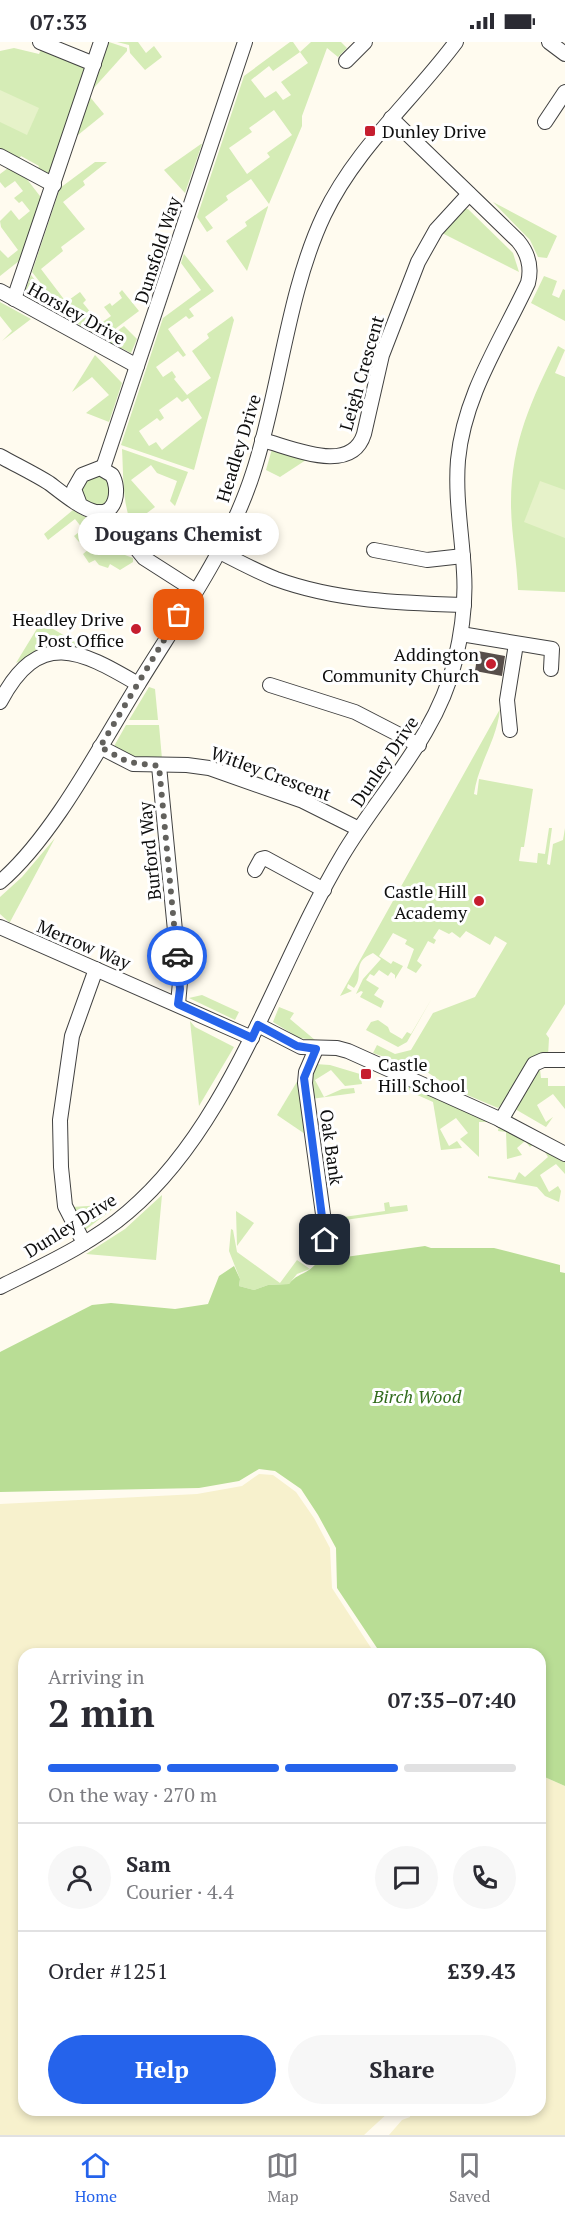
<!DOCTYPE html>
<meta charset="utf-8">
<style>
body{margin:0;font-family:"PT Serif",serif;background:#f7f7f7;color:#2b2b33;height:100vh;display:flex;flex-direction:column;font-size:22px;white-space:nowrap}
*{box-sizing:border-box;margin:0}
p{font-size:20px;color:#7c7c81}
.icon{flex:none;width:33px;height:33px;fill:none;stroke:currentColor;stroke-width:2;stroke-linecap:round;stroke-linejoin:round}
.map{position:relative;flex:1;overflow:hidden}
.panel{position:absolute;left:18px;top:1606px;width:528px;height:468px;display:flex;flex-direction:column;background:#fff;border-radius:18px;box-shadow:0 3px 9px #0003}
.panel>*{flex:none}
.pin{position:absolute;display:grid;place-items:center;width:51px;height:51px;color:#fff;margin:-26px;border-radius:12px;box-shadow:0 3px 9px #0006}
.courier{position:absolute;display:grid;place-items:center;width:60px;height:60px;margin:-30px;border:4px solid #2563eb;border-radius:50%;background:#fff;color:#222;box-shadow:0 2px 8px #0007}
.bubble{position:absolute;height:42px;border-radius:21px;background:#fff;box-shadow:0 3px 9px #0003;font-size:20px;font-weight:700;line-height:42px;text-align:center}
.overview em{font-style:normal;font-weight:700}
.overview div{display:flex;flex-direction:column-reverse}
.overview{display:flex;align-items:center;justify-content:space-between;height:102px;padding:0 30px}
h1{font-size:39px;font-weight:700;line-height:45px}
.bar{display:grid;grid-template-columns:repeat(4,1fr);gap:9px 6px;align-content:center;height:72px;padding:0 30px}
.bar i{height:8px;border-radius:4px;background:#e1e1e2}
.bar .selected{background:#2563eb}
.bar p{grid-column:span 4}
.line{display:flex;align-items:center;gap:15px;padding:0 30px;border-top:2px solid #e1e1e2}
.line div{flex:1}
.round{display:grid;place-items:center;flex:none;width:63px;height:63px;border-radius:32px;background:#f7f7f7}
.action{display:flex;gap:12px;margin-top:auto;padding:12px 30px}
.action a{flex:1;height:69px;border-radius:36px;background:#2563eb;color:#fff;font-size:24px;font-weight:700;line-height:69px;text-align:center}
.action a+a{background:#f7f7f7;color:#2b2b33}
.status{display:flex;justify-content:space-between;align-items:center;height:42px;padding:0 30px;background:#fff;direction:ltr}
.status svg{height:16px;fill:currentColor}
.tabs{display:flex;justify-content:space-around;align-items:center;height:84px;border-top:2px solid #e1e1e2;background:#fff;font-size:16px;color:#7c7c81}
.tabs a{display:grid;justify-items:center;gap:3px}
.tabs .selected{color:#2563eb}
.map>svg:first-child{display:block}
.farmland{fill:#f7f1cd}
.green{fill:#d5ecb6;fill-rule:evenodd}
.forest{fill:#b9dd95}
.pitch{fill:#e6f2c9}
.building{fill:#574e4a}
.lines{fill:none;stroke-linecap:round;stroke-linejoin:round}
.minor-casing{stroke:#414141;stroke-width:16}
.minor{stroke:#fff;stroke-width:14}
.done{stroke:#62615d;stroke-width:6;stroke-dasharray:0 10.8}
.route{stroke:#2563eb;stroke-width:8}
.poi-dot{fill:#c61e2f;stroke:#fff;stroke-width:2}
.labels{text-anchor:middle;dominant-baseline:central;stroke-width:6;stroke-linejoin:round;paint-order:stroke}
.poi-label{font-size:18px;fill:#0e0e0e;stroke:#fff;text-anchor:end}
.street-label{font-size:18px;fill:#0e0e0e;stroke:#fff}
.park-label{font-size:18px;font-style:italic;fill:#2f6a1a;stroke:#fff}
</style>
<div class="status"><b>07:33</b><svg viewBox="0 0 49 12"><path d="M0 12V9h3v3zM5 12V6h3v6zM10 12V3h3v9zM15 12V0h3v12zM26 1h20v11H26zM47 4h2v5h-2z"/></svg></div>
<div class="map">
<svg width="565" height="2093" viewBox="0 0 565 2093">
<rect width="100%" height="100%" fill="#fffbef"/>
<g class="farmland">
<polygon points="259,1432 273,1433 296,1450 314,1476 330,1506 332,1546 375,1612 24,1612 24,2068 390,2069 364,2093 0,2093 0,1462 197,1452 242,1444"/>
<polygon points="540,1733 565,1744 565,2093 389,2093 402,2078 410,2075 411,2069 540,2068"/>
</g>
<g class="green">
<polygon points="109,0 127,6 127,9 92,48"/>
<polygon points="117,0 138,0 146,11 154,4 162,15 145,28 130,11 129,3"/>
<path d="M290,0h3l7,10 11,-10h30l6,6 -9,9 -11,-9 -25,68v10l-33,78 -18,-25 -25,17 2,4 -23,17 8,11 -6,4 -10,-15 47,-141zM300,10l8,11 -27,19 10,13 -8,5 -7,-9 -11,7 -14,-18 18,-14 4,5zM274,68l18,25 -25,18 3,4 -23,17 -18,-26 23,-16 -3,-4z"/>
<polygon points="42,5 83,23 85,27 48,133 37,129 39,124 21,114 17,120 0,111 0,9 14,6 39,12"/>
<polygon points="90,55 104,72 78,93 77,92"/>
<polygon points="201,102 202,102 185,151 164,128"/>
<polygon points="95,120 107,120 83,139 85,143 63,160 85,187 61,205 63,209 41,227 66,260 80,250 86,258 83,261 100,282 111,274 104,265 110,261 112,264 122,256 119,251 122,248 139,269 103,296 68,276 32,230 60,146"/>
<polygon points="8,126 26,136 43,158 24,215 0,234 0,208 8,216 18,208 1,185 0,179 11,168 19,178 30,169 22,159 19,161 14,156 23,149 15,139 5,146 0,140 0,132"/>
<polygon points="493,160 557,194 547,216 538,215 530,198"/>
<polygon points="268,164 268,165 247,229 226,199 247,184 245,180"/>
<polygon points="464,167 468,167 513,211 519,230 442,191"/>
<path d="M184,212l30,37 -25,18 5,7 -5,3 -3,-3 -18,13 18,26 -3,2 -5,-6 -22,16 7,10 9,-6 4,6 -2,2 13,16 24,-17 -19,-27 17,-13 -2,-4 25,-18 2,4 -40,150 -73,-25 42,-127 38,-28 -20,-27zM177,355l5,5 6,-4 14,20 -40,32 -6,-8 -7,4 -10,-15 18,-13 3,3 4,-3 -5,-8z"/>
<polygon points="31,233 63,274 24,252"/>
<polygon points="544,234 557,239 552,253 559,256 563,247 565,248 565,279 531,261"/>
<polygon points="0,260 31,277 2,299 12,289 0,274"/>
<polygon points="124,284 137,297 131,311 105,298"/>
<path d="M558,304l7,4 -10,23 10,4v215l-47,-2c-1,-29 -7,-58 -7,-87 0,-61 21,-104 47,-157z"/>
<polygon points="95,313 122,341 109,380 86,371 109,353 92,335 72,350"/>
<path d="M122,407l66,23 -13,34 -5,-5 7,-20 -20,-8 -6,-8 -20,15 24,27 -20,15 17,18 8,-6 3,3 -18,10c-24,-28 -21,-63 -23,-98z"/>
<polygon points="272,407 309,416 280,435 266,428"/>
<polygon points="99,432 109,438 110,460 99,466 84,459 79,444 82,440"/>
<polygon points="73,468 104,486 125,508 125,513 133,516 133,520 120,528 110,522 108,526 99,523 95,518 89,521 83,512 89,507 82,498 79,500 74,494 83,487 75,477 48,498 44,492"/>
<polygon points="41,580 79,602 78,605 61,604 43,607 16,621"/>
<polygon points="149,645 155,647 158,678 129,678"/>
<path d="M500,667c-3,31 -22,55 -26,85l3,1 2,-16 54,10 -9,58h-3l-2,14 18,2 1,-10 7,1 4,-26h3l-5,36 3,1 3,-21 10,-4 2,-12v176l-19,30 3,4 -1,18 -50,52 -45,-19 -26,-17 -54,-19 4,-8 18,9 16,-4 22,-37 42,-16 32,-54 -12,-7 -5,9 -24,-14 -6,7 -8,-6 -3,2 -10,-5 -6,9 3,2 -2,4 -6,-3 -11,20 5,4 -6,8 -9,-5 7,-19 -9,-5 2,-4 -14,-7 -14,23 12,8 2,-3 10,5 -8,13v-4l-4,-3 -3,4 -9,-6 -5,6 -4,-2 -4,6 13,8 -5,7 10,6 -3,7 -21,-11 3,-5 -2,-1 -5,3 7,-15 18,-20 -8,-6c-23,10 -8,22 -19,35l-6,-4 -1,4 5,3 -12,5z"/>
<polygon points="126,683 159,683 162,717 131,715 113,706"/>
<polygon points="55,796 10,880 9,880 0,872 0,855 22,835"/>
<polygon points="202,953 239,970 235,978 189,956"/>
<polygon points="432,956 407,1000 398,1005 366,988 371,980 378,978 388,985 390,990 402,997 407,990 411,992"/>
<polygon points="279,965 294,971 290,977 315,998 299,996 273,980"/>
<polygon points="190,979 195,985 234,1005 199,1064"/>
<polygon points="315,1022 330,1023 360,1032 362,1042 345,1044 331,1028 315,1038 324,1055 342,1047 354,1046 355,1051 311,1057 309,1039"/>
<polygon points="540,1027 541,1036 548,1036 548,1044 565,1044 565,1067 553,1052 537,1063 546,1080 553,1075 546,1085 515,1067"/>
<polygon points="301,1033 305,1092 277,1073"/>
<polygon points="391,1038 405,1041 491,1080 479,1080 479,1115 460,1097 468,1091 456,1076 440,1087 449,1104 457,1099 462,1106 441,1108 433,1060 395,1043"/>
<polygon points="499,1083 534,1102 530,1105 525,1099 517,1106 522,1113 507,1117 506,1090 498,1089"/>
<polygon points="543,1107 565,1118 565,1132 556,1122 540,1133 549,1150 558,1144 561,1149 559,1160 545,1154 537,1145 488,1136 488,1134 515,1138 519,1130 525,1135 548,1115"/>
<polygon points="162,1153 156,1218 86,1212 125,1187"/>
<polygon points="389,1160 390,1165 407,1163 408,1169 331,1180 330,1177 385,1169 384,1161"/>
<polygon points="119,1162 84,1189 72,1165"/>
<polygon points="236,1169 254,1181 237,1204"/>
<polygon points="231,1187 233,1188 237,1210 280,1241 297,1218 310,1227 297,1232 289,1242 268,1243 254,1248 239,1244 240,1237 229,1209"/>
</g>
<path class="forest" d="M425,1204l6,2h63l66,17v7l5,1v513l-25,-11v-121h-159l-44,-66 -1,-40 -18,-33 -17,-26 -26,-18 -16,-2 -20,12 -40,7 -199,4v-140l92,-47 19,-2 64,6 33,-5 11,-28 15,-10 6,13 -1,7 15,4 14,-5 21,-1c6,-8 12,-9 20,-14 7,-5 11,-11 20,-16l9,4z"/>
<g class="pitch">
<polygon points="0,48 39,66 27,93 0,80"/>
<polygon points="540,439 565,448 565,496 524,480"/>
</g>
<polygon class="building" points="478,609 505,614 502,634 475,629"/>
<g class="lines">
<defs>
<g id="minor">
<polyline points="40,0 94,22"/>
<polyline points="549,0 565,12"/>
<polyline points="346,19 365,0"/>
<polyline points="545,80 565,50"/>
<polyline points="0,114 54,143"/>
<polyline points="0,249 137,324"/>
<polyline points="14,257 101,0"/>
<path d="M262,398c29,7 89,36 102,-6l18,-79 36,-93 18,-32 33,-36"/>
<path d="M0,414c16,9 33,17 49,27 12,9 32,26 47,29 21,4 24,-24 16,-37l-12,-7 -18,7 -8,14 5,13"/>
<polyline points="103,426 245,0"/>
<polyline points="99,470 123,490 144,516 194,548"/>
<polyline points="374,508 427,518 463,514"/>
<path d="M218,509c19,10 38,20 58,28 60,22 125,24 188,26"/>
<polyline points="461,592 552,607 551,627"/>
<polyline points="270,643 355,670 419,703"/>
<path d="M0,660c39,-74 80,-52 138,-18"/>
<polyline points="510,688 507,658 516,602"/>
<polyline points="100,705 133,722 187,723 209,726 303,759 359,787"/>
<polyline points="159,724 180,940 178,962"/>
<polyline points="255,828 261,817 265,816 324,848"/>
<path d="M0,840c54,-46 101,-138 139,-199 41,-67 90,-135 114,-210 27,-82 34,-180 71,-258 32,-67 88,-114 132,-173"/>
<polyline points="0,885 252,996"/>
<polyline points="258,983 301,1005 337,1006 348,1009 497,1076 565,1112"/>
<polyline points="316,1007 306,1030 305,1041 326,1194 324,1203 318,1209"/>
<polyline points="501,1078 534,1022 543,1018 565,1018"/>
<polyline points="84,1201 65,1164 61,1125 60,1078 72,994 96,927"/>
<path d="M0,1245c44,-22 91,-43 128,-75 104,-88 146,-242 214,-356 39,-66 94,-118 113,-195 7,-29 11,-58 9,-89 -2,-38 -9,-74 -6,-112 6,-65 43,-119 70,-177 4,-16 0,-30 -10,-42l-127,-123"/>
</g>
</defs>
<use href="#minor" class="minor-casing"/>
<use href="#minor" class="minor"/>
</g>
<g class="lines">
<polyline class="done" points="177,914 159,724 128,720 100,705 179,573"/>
<polyline class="route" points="177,914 180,947 178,962 252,996 258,983 297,1004 316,1007 304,1036 325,1198"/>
</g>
<g class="poi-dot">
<rect x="364" y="83" width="12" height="12" rx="3"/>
<circle cx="136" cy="587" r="6"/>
<circle cx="491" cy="622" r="6"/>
<circle cx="479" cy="859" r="6"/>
<rect x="360" y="1026" width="12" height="12" rx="3"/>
</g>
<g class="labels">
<g class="poi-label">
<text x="382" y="89" text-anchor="start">Dunley Drive</text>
<text x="124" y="577">Headley Drive<tspan x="124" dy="21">Post Office</tspan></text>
<text x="479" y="612">Addington<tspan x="479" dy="21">Community Church</tspan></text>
<text x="467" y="849">Castle Hill<tspan x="467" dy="21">Academy</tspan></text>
<text x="378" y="1022" text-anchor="start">Castle<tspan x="378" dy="21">Hill School</tspan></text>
</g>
<g class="street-label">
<text transform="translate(157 208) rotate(-72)">Dunsfold Way</text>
<text transform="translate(77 271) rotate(29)">Horsley Drive</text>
<text transform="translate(361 331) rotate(-74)">Leigh Crescent</text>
<text transform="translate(238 406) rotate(-73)">Headley Drive</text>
<text transform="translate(384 719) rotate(-56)">Dunley Drive</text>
<text transform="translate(271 731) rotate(20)">Witley Crescent</text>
<text transform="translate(149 809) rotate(-96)">Burford Way</text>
<text transform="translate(84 902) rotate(23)">Merrow Way</text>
<text transform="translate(332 1105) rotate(82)">Oak Bank</text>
<text transform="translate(70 1183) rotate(-32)">Dunley Drive</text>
</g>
<g class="park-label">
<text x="417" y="1354">Birch Wood</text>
</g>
</g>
</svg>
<div class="pin" style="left:179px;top:573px;background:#ea580c"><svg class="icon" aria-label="bag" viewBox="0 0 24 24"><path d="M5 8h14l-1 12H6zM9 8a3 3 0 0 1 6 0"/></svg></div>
<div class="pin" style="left:325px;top:1198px;background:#1f2937"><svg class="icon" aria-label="home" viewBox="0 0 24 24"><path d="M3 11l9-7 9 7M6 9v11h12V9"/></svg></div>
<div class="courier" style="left:177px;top:914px"><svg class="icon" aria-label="car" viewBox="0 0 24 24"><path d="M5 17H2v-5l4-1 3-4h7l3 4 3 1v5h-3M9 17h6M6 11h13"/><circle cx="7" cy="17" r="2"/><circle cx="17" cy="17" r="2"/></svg></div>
<div class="bubble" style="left:78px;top:471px;width:201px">Dougans Chemist</div>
<section class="panel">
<div class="overview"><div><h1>2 min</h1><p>Arriving in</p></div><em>07:35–07:40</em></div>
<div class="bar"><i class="selected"></i><i class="selected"></i><i class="selected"></i><i></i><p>On the way · 270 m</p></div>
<div class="line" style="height:108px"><a class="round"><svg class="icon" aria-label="person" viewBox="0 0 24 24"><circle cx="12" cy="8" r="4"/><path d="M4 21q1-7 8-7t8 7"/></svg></a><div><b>Sam</b><p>Courier · 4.4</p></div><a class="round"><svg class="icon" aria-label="chat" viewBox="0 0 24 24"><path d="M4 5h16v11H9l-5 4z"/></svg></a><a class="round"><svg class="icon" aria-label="phone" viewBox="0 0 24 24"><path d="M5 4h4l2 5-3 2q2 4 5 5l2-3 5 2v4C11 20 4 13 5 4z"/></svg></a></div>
<div class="line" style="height:78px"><div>Order #1251</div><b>£39.43</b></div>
<div class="action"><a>Help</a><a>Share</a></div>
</section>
</div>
<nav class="tabs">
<a class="selected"><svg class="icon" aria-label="home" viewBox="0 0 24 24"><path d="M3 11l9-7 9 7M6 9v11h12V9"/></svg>Home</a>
<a><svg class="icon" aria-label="map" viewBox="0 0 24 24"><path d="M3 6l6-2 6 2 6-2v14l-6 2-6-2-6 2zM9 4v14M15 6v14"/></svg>Map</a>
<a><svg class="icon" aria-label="saved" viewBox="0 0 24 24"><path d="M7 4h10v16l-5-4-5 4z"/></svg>Saved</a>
</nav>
